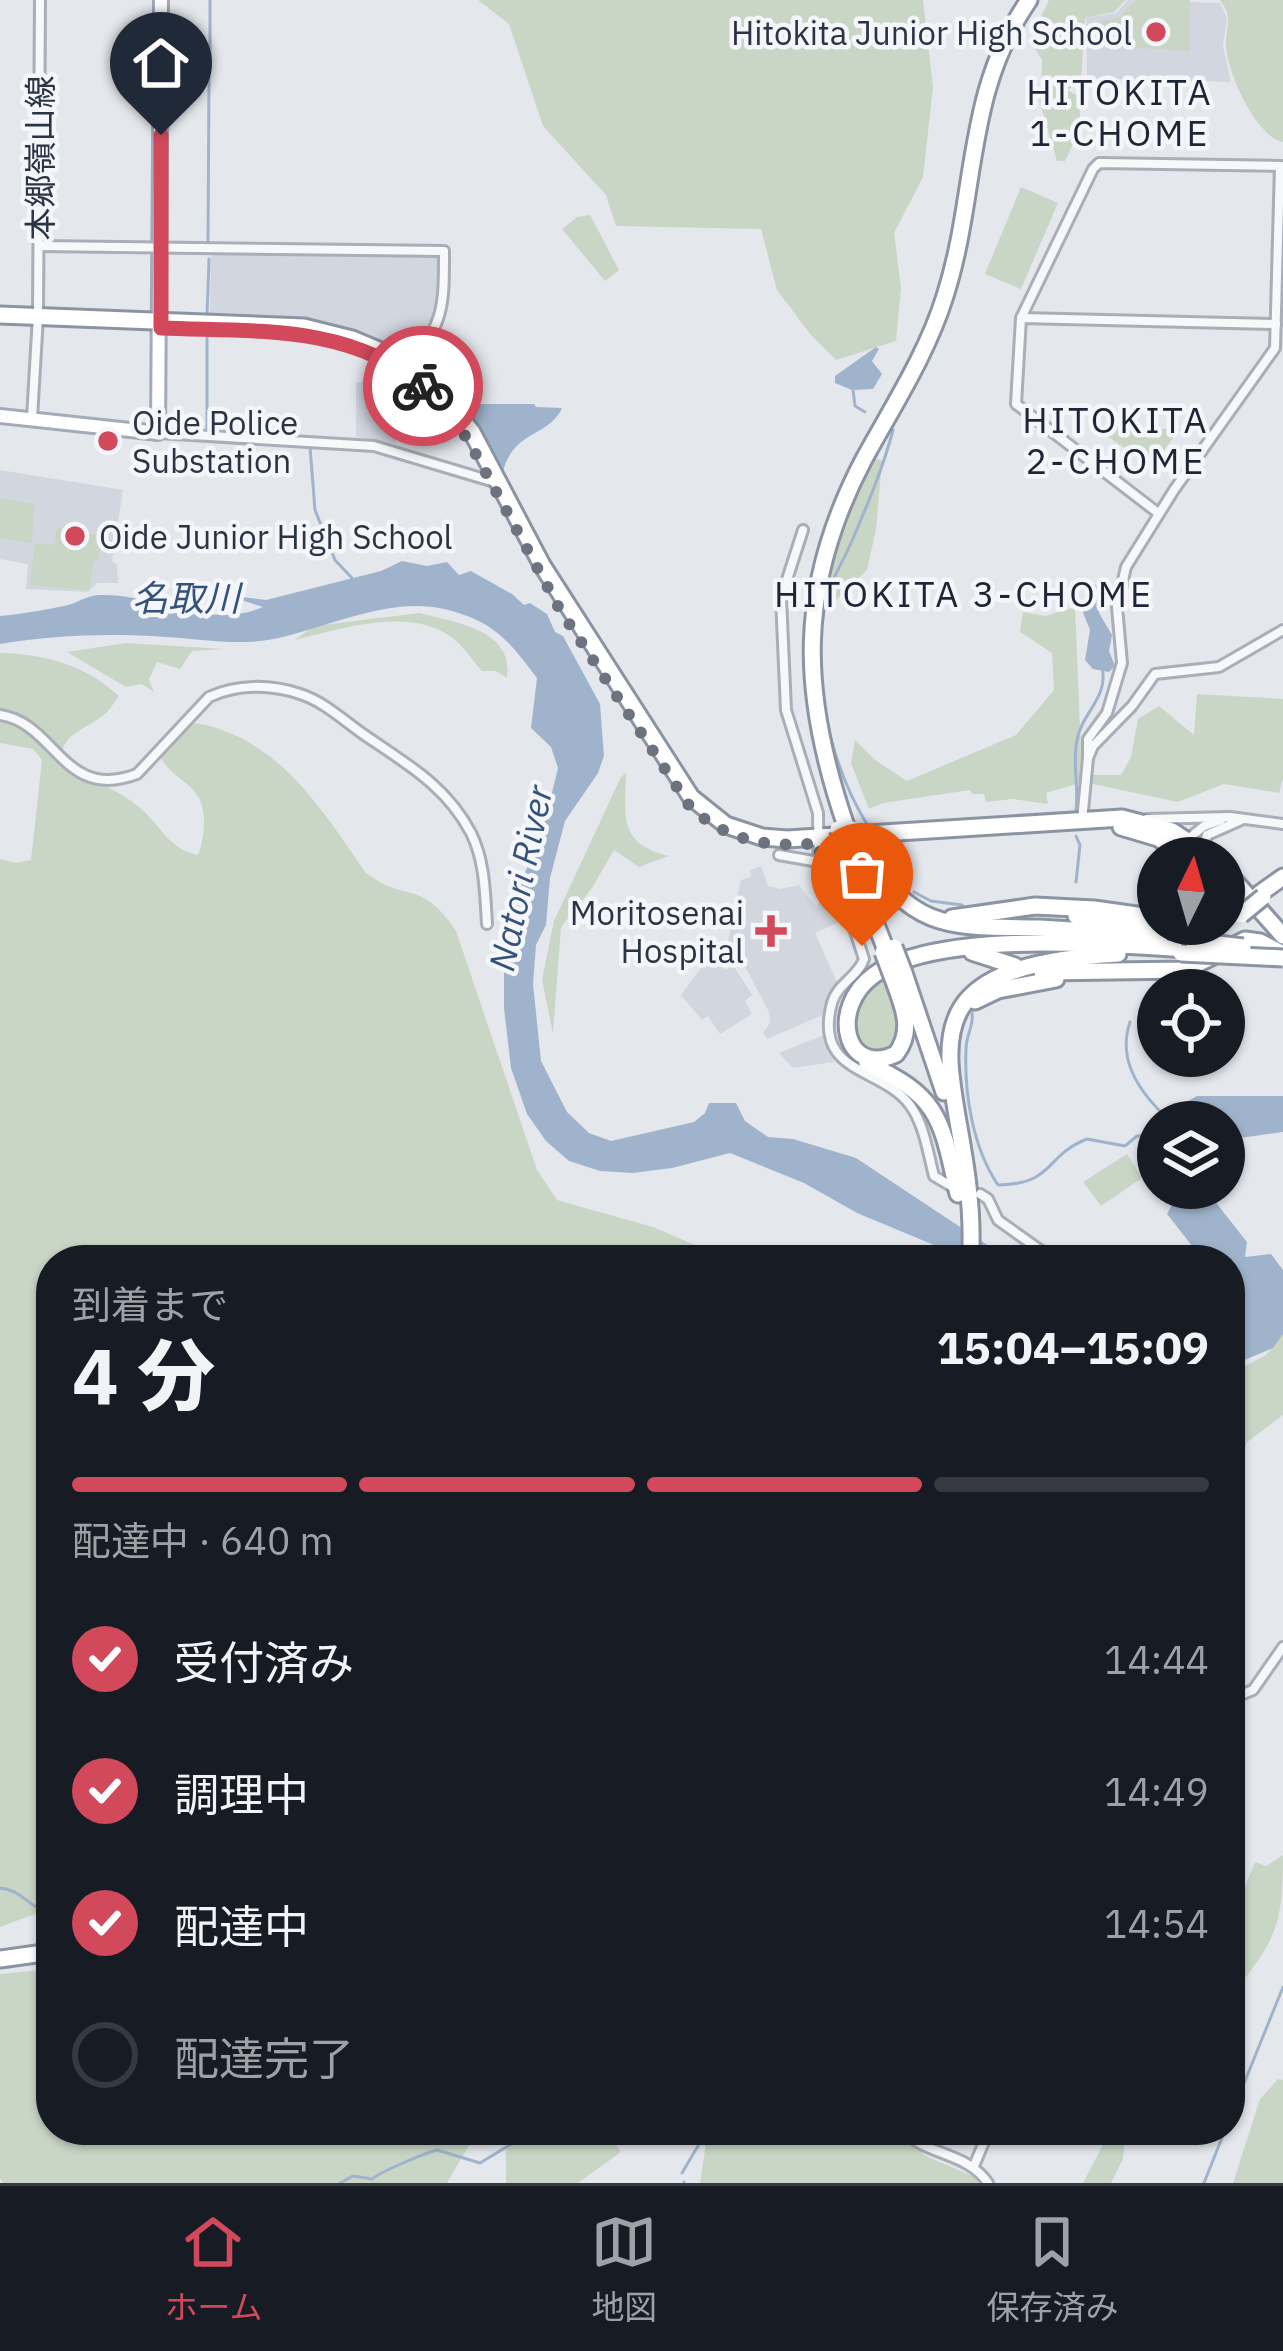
<!DOCTYPE html>
<html lang="ja">
<meta charset="utf-8">
<style>
body{margin:0;font-family:"IBM Plex Sans","Noto Sans JP",sans-serif;background:#20242c;color:#f1f3f6;height:100vh;display:flex;flex-direction:column;font-size:45px;white-space:nowrap}
*{box-sizing:border-box;margin:0}
p{font-size:39px;color:#9ea1a6}
.icon{flex:none;width:66px;height:66px;fill:none;stroke:currentColor;stroke-width:2;stroke-linecap:round;stroke-linejoin:round}
.map{position:relative;flex:1;overflow:hidden}
.side{position:absolute;left:36px;top:1245px;width:1209px;height:900px;display:flex;flex-direction:column;background:#171b24;border-radius:48px;box-shadow:0 3px 9px #0004}
.side>*{flex:none}
.needle{width:78px;rotate:5deg}
.tools{position:absolute;left:1137px;top:837px;display:grid;gap:24px}
.tools a{display:grid;place-items:center;width:108px;height:108px;border-radius:50%;background:#171b24;box-shadow:0 3px 9px #0004;font-size:60px}
.pin{position:absolute;display:grid;place-items:center;width:102px;height:102px;color:#fff;margin:-123px -51px;border-radius:50% 50% 50% 0;rotate:-45deg;box-shadow:0 0 12px #0007}
.pin .icon{rotate:45deg}
.courier{position:absolute;display:grid;place-items:center;width:120px;height:120px;margin:-60px;border:9px solid #d1495b;border-radius:50%;background:#fff;color:#222;box-shadow:0 3px 15px #0007}
.summary em{font-style:normal;font-weight:800}
.summary div{display:flex;flex-direction:column-reverse}
.summary{display:flex;align-items:center;justify-content:space-between;height:204px;padding:0 36px}
h1{font-size:78px;font-weight:800;line-height:90px}
.bar{display:grid;grid-template-columns:repeat(4,1fr);gap:18px 12px;align-content:center;height:144px;padding:0 36px}
.bar i{height:15px;border-radius:9px;background:#363941}
.bar .current{background:#d1495b}
.bar p{grid-column:span 4}
ol{padding:0 36px;list-style:none}
li{display:flex;align-items:center;gap:36px;height:132px}
li p{margin-inline-start:auto}
li .icon{padding:12px;border-radius:50%;background:#d1495b;color:#fff;stroke-width:4}
li:last-child{color:#9ea1a6}
li i{width:66px;height:66px;border:6px solid #363941;border-radius:50%}
.tabs{display:flex;justify-content:space-around;align-items:center;height:168px;border-top:3px solid #363941;background:#171b24;font-size:33px;color:#9ea1a6}
.tabs a{display:grid;justify-items:center;gap:6px}
.tabs .current{color:#d1495b}
.map>svg:first-child{display:block}
.built{fill:#d2d6de}
.green{fill:#c9d6c5}
.water{fill:#9fb4cc}
.lines{fill:none;stroke-linecap:round;stroke-linejoin:round}
.stream{stroke:#9fb4cc;stroke-width:3}
.minor-casing{stroke:#a9aeb7;stroke-width:14}
.major-casing{stroke:#a3abb8;stroke-width:18}
.highway-casing{stroke:#8b94a3;stroke-width:21}
.minor{stroke:#f7f8fa;stroke-width:8}
.major{stroke:#fff;stroke-width:12}
.highway{stroke:#fff;stroke-width:15}
.highway-bridge-casing{stroke:#8b94a3;stroke-width:21;stroke-linecap:butt}
.highway-bridge{stroke:#fff;stroke-width:15}
.done{stroke:#6c737f;stroke-width:12;stroke-dasharray:0 21.6}
.route{stroke:#d1495b;stroke-width:15}
.poi-dot{fill:#d1495b;stroke:#f4f6f9;stroke-width:4.5}
.labels{text-anchor:middle;dominant-baseline:central;stroke-width:9;stroke-linejoin:round;paint-order:stroke}
.poi-label{font-size:33px;fill:#2b3445;stroke:#f4f6f9;text-anchor:end}
.street-label{font-size:33px;fill:#2b3445;stroke:#f4f6f9}
.neighbourhood-label{font-size:36px;letter-spacing:3px;fill:#1d2536;stroke:#f4f6f9}
.water-label{font-size:36px;font-style:italic;fill:#34527a;stroke:#f4f6f9}
</style>
<div class="map">
<svg width="1283" height="2183" viewBox="0 0 1283 2183">
<rect width="100%" height="100%" fill="#e4e7ec"/>
<g class="built">
<polygon points="1128,0 1220,3 1227,18 1223,46 1231,82 1087,78 1086,18 1116,13"/>
<polygon points="211,252 437,254 440,257 436,322 416,354 407,356 381,342 343,331 210,317"/>
<polygon points="356,382 395,383 396,444 356,437"/>
<polygon points="0,470 123,490 112,561 117,565 118,583 97,583 88,592 26,589 28,564 0,559"/>
<polygon points="761,866 768,886 780,889 799,885 816,906 827,894 840,905 846,919 815,933 837,982 823,1008 825,1014 767,1039 763,1033 770,1023 769,1012 747,970 726,950 741,880 751,877 750,870"/>
<polygon points="705,954 726,970 733,965 752,995 745,1001 752,1014 720,1034 708,1016 702,1020 681,995 702,967"/>
<polygon points="824,1035 834,1062 793,1068 779,1053"/>
</g>
<g class="green">
<polygon points="478,0 923,0 933,87 923,177 894,233 901,288 896,341 836,360 811,335 777,290 761,229 616,226 606,195 543,126 509,24"/>
<polygon points="1049,0 1126,0 1114,12 1085,18 1081,82 1067,90 1080,97 1080,129 1065,161 1057,161 1036,89 1041,87 1042,60 1030,39"/>
<polygon points="1136,0 1190,0 1190,51 1101,46 1102,21 1120,17"/>
<path d="M1220,0h63v142c-27,-5 -56,-70 -57,-96 -1,-20 8,-28 -6,-46z"/>
<polygon points="1021,187 1058,203 1021,289 985,274"/>
<polygon points="590,215 619,270 605,281 562,229 577,217"/>
<polygon points="1095,427 1180,429 1151,467"/>
<polygon points="872,457 882,461 876,529 867,570 828,608 815,603"/>
<polygon points="0,498 34,504 32,543 0,538"/>
<polygon points="57,528 102,536 98,561 93,562 90,586 87,590 30,585 35,543 54,545"/>
<polygon points="1075,607 1082,775 1121,775 1131,757 1138,719 1159,706 1194,735 1197,694 1283,699 1283,779 1279,793 1224,784 1178,802 1083,782 1046,793 1048,804 1013,799 986,802 984,794 972,794 970,790 883,803 869,809 851,763 855,740 875,760 907,781 1016,735 1054,690 1052,653 1020,632 1023,612 1046,616"/>
<path d="M420,613c36,10 94,16 87,65l-11,-7h-14c-10,-11 -19,-26 -32,-35 -43,-29 -109,-7 -155,4l19,-14z"/>
<polygon points="126,643 224,649 192,651 180,669 157,662 149,679 154,692 142,684 126,687 67,652"/>
<path d="M0,653c45,1 85,12 119,43 -4,5 -8,12 -13,17 -18,17 -49,20 -44,50 25,16 54,25 77,44 21,17 30,43 59,48 6,-15 9,-39 2,-55 -6,-15 -28,-24 -38,-40 -5,-9 -4,-16 3,-24 19,-24 52,-9 76,2 56,29 90,85 125,135 39,30 55,5 90,58l81,239 20,30 96,27 77,33h-679v648l-51,19v-1068l16,4 15,-3 11,-100 -9,-11 -33,-6z"/>
<path d="M626,773c-1,45 -8,70 43,83l-30,11 -25,-17 -22,38 -31,39 -8,106 -11,-53 12,-59 67,-144z"/>
<polygon points="886,974 902,1018 893,1051 867,1052 849,1030 855,998"/>
<polygon points="1127,1154 1142,1178 1101,1206 1083,1182"/>
<polygon points="1283,1333 1283,1415 1247,1442 1242,1455 1230,1453 1230,1374 1266,1355"/>
<path d="M1283,1855c0,72 -7,85 -53,142v-40l15,-29 -14,-6 24,-60 11,4z"/>
<path d="M51,1969v161h322l3,4c35,5 67,-4 102,-4l-31,53h-444l-3,-5v-204z"/>
<polygon points="1278,2079 1283,2080 1283,2183 1233,2183 1260,2099"/>
<polygon points="513,2130 605,2130 621,2152 578,2183 506,2183 506,2152"/>
<polygon points="708,2130 892,2130 926,2156 989,2183 700,2183"/>
<polygon points="1106,2130 1126,2130 1123,2159 1111,2183 1083,2183 1107,2137"/>
</g>
<g class="water">
<polygon points="876,347 879,349 872,361 882,374 873,389 852,390 835,383 835,376"/>
<path d="M467,404h67l2,3 26,1c-13,29 -49,22 -59,64l-38,-64z"/>
<path d="M402,561l25,5 20,-4 12,13 12,-4 41,23 12,11 6,-2 17,11 8,18 8,4 37,68 4,52 -6,17 -33,48 -15,57 -4,47 -10,20 -3,39 8,77 26,51 22,21 22,8 83,-19 11,-9 4,-10h27l9,18 23,16 25,2 63,19 154,102h-62l-14,-15 -77,-32 -53,-30 -74,-30 -58,15 -39,5 -33,-2 -31,-10 -23,-20 -19,-27 -16,-46 -7,-60v-58l11,-53 28,-68 15,-61 -7,-21 -20,-19 6,-50c-29,-38 -43,-57 -93,-69 -54,-13 -118,19 -170,30 -36,7 -73,0 -109,-2 -55,-4 -111,-2 -165,7v-28c21,-2 44,-6 64,-10 12,-2 23,-11 35,-11 57,-2 108,36 164,12l-38,-12 41,5 115,-29z"/>
<polygon points="1094,584 1102,588 1099,613 1112,635 1109,651 1115,666 1109,672 1093,669 1085,660 1090,630 1082,610 1089,587"/>
<polygon points="1197,1096 1283,1096 1283,1132 1240,1138 1224,1167 1224,1122 1178,1122 1177,1107"/>
<polygon points="1181,1188 1219,1188 1217,1204 1247,1242 1245,1257 1271,1254 1283,1270 1283,1334 1273,1348 1230,1366 1230,1260 1203,1260 1167,1214"/>
</g>
<g class="lines">
<g class="stream">
<polyline points="210,69 210,0"/>
<polyline points="208,244 209,76"/>
<polyline points="207,316 209,259"/>
<polyline points="853,390 855,406 865,412"/>
<polyline points="207,428 207,337"/>
<polyline points="310,447 315,510 335,560 352,578"/>
<path d="M1076,809c3,-23 -4,-47 1,-69 5,-28 32,-42 25,-73"/>
<path d="M868,826c-39,-63 -61,-159 -40,-232 5,-18 16,-34 23,-51 16,-37 32,-75 42,-113"/>
<polyline points="879,846 909,886"/>
<polyline points="1076,882 1080,845 1076,836"/>
<polyline points="914,892 931,901 962,905 966,910"/>
<path d="M972,1013c2,13 -6,22 -6,36 -2,45 7,99 32,136 57,-1 46,-29 89,-46l38,7 12,-10 21,-1"/>
<path d="M1130,1022c-14,41 13,74 41,100"/>
<path d="M0,1888c21,1 30,21 51,25"/>
<polyline points="1230,2118 1283,1987"/>
<polyline points="682,2173 705,2134 713,2130"/>
<path d="M340,2183l13,-7 19,3c8,-7 53,-26 65,-29l43,13 38,-23 25,2 20,-5 5,-7"/>
<polyline points="684,2183 684,2182"/>
<polyline points="1204,2183 1225,2130"/>
</g>
<defs>
<g id="minor">
<path d="M39,246l405,5c0,58 0,69 -35,118"/>
<polyline points="1021,318 1276,324"/>
<polyline points="32,418 38,316 40,0"/>
<polyline points="159,433 374,446 498,483"/>
<polyline points="1158,513 1016,404 1021,318 1093,169 1099,163 1281,166"/>
<path d="M803,530l-22,68 5,112 32,103 1,66 30,34 15,46c-6,18 -27,25 -32,44 -19,72 49,63 78,102 14,19 18,48 24,71l17,10"/>
<path d="M0,715c56,8 63,87 137,59l72,-77c28,-13 61,-13 91,-3 23,7 43,26 63,40 42,29 83,51 108,99 14,28 14,60 16,91"/>
<polyline points="1088,758 1088,739 1107,713 1122,663 1117,607 1126,567 1174,490 1275,348 1280,166"/>
<polyline points="1147,819 1230,817 1283,824"/>
<polyline points="1082,821 1088,758 1093,746 1132,706 1155,674 1219,667 1283,630"/>
<polyline points="1188,839 1204,826 1221,820"/>
<polyline points="1211,852 1205,843 1207,835 1241,820"/>
<polyline points="779,855 819,862"/>
<polyline points="980,1194 988,1199 998,1220 1054,1260"/>
<polyline points="1130,1260 1131,1260"/>
<polyline points="1230,1699 1253,1690 1283,1647"/>
<path d="M902,2130c25,26 65,22 86,53"/>
<polyline points="974,2166 989,2130"/>
</g>
<polyline id="major" points="0,416 158,433 161,0"/>
<g id="highway">
<polyline points="0,315 304,327 352,339 397,358 440,391 472,432 542,565 691,797 726,825 762,837 787,839 1122,818 1172,831 1213,858"/>
<polyline points="1121,827 1158,838 1188,858"/>
<path d="M847,829c-47,-135 -51,-241 17,-370 29,-53 63,-105 81,-163 33,-103 19,-202 84,-296"/>
<polyline points="847,851 886,950"/>
<path d="M864,851c50,82 88,75 175,77 40,2 81,5 121,10"/>
<polyline points="1224,869 1283,936"/>
<polyline points="1259,894 1283,877"/>
<polyline points="1076,916 1138,924 1216,924"/>
<polyline points="952,918 1035,906 1094,909 1158,918"/>
<polyline points="972,952 1015,966"/>
<polyline points="1042,972 1185,970 1245,940 1260,942 1283,954"/>
<polyline points="904,973 944,1092"/>
<path d="M892,976c10,28 23,53 4,78 -51,24 -68,-46 -22,-79 64,-45 233,-31 311,-26"/>
<polyline points="975,1001 998,990 1056,979"/>
<path d="M867,1063c73,34 74,55 91,131"/>
<path d="M971,1245c4,-165 -108,-276 147,-291"/>
<polyline points="0,1959 51,1952"/>
</g>
</defs>
<use href="#minor" class="minor-casing"/>
<use href="#major" class="major-casing"/>
<use href="#highway" class="highway-casing"/>
<use href="#minor" class="minor"/>
<use href="#major" class="major"/>
<use href="#highway" class="highway"/>
<defs>
<g id="highway-bridge">
<polyline points="838,829 847,851"/>
<polyline points="853,829 864,851"/>
<polyline points="1241,915 1263,897"/>
<polyline points="1193,941 1243,947"/>
<polyline points="894,947 904,973"/>
<polyline points="883,952 892,976"/>
<polyline points="1181,953 1283,958"/>
</g>
</defs>
<use href="#highway-bridge" class="highway-bridge-casing"/>
<use href="#highway-bridge" class="highway-bridge"/>
</g>
<g class="lines">
<path class="done" d="M423,386l44,52 93,172 130,197c38,35 80,41 130,36l-1,36 26,29 17,38"/>
<path class="route" d="M161,135v193c91,4 187,-5 262,58"/>
</g>
<g class="poi-dot">
<circle cx="1156" cy="32" r="12"/>
<circle cx="108" cy="441" r="12"/>
<circle cx="75" cy="536" r="12"/>
<path d="M765 913h12v12h12v12h-12v12h-12v-12h-12v-12h12z"/>
</g>
<g class="labels">
<g class="poi-label">
<text x="1132" y="32">Hitokita Junior High School</text>
<text x="132" y="422" text-anchor="start">Oide Police<tspan x="132" dy="38">Substation</tspan></text>
<text x="99" y="536" text-anchor="start">Oide Junior High School</text>
<text x="744" y="912">Moritosenai<tspan x="744" dy="38">Hospital</tspan></text>
</g>
<g class="street-label">
<text transform="translate(39 158) rotate(-90)">本郷嶺山線</text>
</g>
<g class="neighbourhood-label">
<text x="1120" y="91">HITOKITA<tspan x="1120" dy="41">1-CHOME</tspan></text>
<text x="1116" y="419">HITOKITA<tspan x="1116" dy="41">2-CHOME</tspan></text>
<text x="964" y="593">HITOKITA 3-CHOME</text>
</g>
<g class="water-label">
<text x="186" y="597">名取川</text>
<text transform="translate(520 878) rotate(-78)">Natori River</text>
</g>
</g>
</svg>
<div class="tools">
<a><svg class="needle" viewBox="-14 -14 28 28"><path d="M0-13l5 13h-10z" fill="#e53935"/><path d="M0 13l5-13h-10z" fill="#9ea1a6"/></svg></a>
<a><svg class="icon" aria-label="locate" viewBox="0 0 24 24"><circle cx="12" cy="12" r="6"/><path d="M12 2v4M12 18v4M2 12h4M18 12h4"/></svg></a>
<a><svg class="icon" aria-label="layers" viewBox="0 0 24 24"><path d="M12 4l9 5-9 5-9-5zM3 14l9 5 9-5"/></svg></a>
</div>
<div class="pin" style="left:862px;top:946px;background:#ea580c"><svg class="icon" aria-label="bag" viewBox="0 0 24 24"><path d="M5 8h14l-1 12H6zM9 8a3 3 0 0 1 6 0"/></svg></div>
<div class="pin" style="left:161px;top:135px;background:#1f2937"><svg class="icon" aria-label="home" viewBox="0 0 24 24"><path d="M3 11l9-7 9 7M6 9v11h12V9"/></svg></div>
<div class="courier" style="left:423px;top:386px"><svg class="icon" aria-label="bike" viewBox="0 0 24 24"><circle cx="6" cy="16" r="4"/><circle cx="18" cy="16" r="4"/><path d="M6 16l4-8h5l3 8M10 8l3 8H6M13 5h3"/></svg></div>
<section class="side">
<div class="summary"><div><h1>4 分</h1><p>到着まで</p></div><em>15:04–15:09</em></div>
<div class="bar"><i class="current"></i><i class="current"></i><i class="current"></i><i></i><p>配達中 · 640 m</p></div>
<ol>
<li><svg class="icon" aria-label="check" viewBox="0 0 24 24"><path d="M5 12l5 5 9-10"/></svg>受付済み<p>14:44</p></li>
<li><svg class="icon" aria-label="check" viewBox="0 0 24 24"><path d="M5 12l5 5 9-10"/></svg>調理中<p>14:49</p></li>
<li><svg class="icon" aria-label="check" viewBox="0 0 24 24"><path d="M5 12l5 5 9-10"/></svg>配達中<p>14:54</p></li>
<li><i></i>配達完了</li>
</ol>
</section>
</div>
<nav class="tabs">
<a class="current"><svg class="icon" aria-label="home" viewBox="0 0 24 24"><path d="M3 11l9-7 9 7M6 9v11h12V9"/></svg>ホーム</a>
<a><svg class="icon" aria-label="map" viewBox="0 0 24 24"><path d="M3 6l6-2 6 2 6-2v14l-6 2-6-2-6 2zM9 4v14M15 6v14"/></svg>地図</a>
<a><svg class="icon" aria-label="saved" viewBox="0 0 24 24"><path d="M7 4h10v16l-5-4-5 4z"/></svg>保存済み</a>
</nav>
